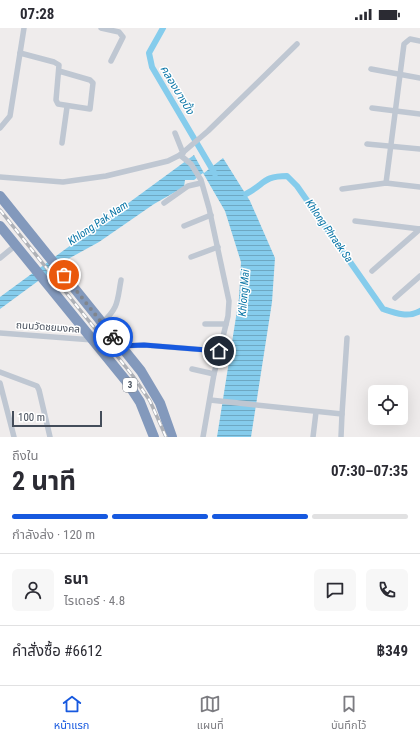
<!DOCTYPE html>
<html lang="th">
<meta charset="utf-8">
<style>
body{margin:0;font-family:"Roboto Condensed","Noto Sans Thai",sans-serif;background:#f7f7f7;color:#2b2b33;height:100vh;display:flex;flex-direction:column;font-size:15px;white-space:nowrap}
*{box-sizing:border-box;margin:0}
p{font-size:13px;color:#7c7c81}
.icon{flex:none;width:22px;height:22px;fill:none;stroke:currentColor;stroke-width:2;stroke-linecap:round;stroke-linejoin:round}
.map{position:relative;height:409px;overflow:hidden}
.drawer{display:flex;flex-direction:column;background:#fff;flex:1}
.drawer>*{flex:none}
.tools{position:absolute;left:368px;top:357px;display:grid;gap:8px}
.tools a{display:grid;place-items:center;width:40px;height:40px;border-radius:6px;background:#fff;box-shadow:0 4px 16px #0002;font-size:20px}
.scale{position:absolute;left:12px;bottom:10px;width:90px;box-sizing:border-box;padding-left:4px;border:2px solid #444d5a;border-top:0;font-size:11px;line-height:14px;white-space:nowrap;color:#444d5a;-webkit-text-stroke:3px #fff;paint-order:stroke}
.pin{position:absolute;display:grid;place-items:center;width:34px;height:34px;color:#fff;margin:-17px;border:2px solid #fff;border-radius:50%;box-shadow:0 1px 4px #0007}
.courier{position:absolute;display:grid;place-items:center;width:40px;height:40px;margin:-20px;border:3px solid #1759df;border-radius:50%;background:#fff;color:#222;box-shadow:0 1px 5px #0007}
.head em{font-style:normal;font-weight:700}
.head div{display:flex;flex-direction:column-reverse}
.head{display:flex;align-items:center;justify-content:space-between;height:68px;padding:0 12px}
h1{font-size:26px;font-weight:700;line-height:30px}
.bar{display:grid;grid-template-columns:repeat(4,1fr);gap:6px 4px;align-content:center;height:48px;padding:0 12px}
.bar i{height:5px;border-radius:3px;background:#e1e1e2}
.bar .on{background:#1759df}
.bar p{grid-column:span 4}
.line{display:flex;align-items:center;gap:10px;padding:0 12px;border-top:1px solid #e1e1e2}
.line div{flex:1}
.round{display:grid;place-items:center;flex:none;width:42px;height:42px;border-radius:6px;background:#f7f7f7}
.status{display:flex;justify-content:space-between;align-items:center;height:28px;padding:0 20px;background:#fff;direction:ltr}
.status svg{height:11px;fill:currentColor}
.tabs{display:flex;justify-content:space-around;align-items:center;height:56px;border-top:1px solid #e1e1e2;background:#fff;font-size:11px;color:#7c7c81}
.tabs a{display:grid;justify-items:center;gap:2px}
.tabs .on{color:#1759df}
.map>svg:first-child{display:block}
.water{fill:url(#water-rules)}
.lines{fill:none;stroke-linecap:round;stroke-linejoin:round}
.canal{stroke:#85ccec;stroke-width:6}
.street{stroke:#bfc7d2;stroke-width:5.5}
.highway{stroke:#8399bc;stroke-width:10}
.rail-casing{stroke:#aeb1b7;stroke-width:3.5}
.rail{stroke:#fff;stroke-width:2;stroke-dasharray:6;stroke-linecap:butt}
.done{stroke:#80858d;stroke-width:4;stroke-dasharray:0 7.2}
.route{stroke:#1759df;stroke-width:5}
.labels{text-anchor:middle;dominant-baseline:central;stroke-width:3;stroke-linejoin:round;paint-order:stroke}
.shield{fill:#fff;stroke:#7c828c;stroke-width:1}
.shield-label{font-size:9px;font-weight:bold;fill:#444d5a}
.street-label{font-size:10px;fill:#444d5a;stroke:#fff}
.water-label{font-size:11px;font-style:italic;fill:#0a76a7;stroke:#fff}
</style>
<div class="status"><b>07:28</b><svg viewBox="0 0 49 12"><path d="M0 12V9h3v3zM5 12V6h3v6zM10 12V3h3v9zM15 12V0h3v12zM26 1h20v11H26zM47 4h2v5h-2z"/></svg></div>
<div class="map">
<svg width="420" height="409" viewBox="0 0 420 409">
<defs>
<pattern id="water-rules" width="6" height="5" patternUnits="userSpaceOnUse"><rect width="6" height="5" fill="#85ccec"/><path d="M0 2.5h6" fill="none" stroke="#6ea8c2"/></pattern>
</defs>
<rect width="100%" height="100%" fill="#efecec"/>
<polygon class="water" points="194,127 204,145 223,130 250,173 275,230 272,274 251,409 217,409 239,270 241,234 225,183 203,145 194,152 185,152 184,159 154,176 99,214 68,231 0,281 0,269"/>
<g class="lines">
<g class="canal">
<polyline points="163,0 149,25 152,39 215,146"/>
<path d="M246,166c19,-10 17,-18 41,-18l10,10 86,123c12,4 25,9 37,2"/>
</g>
<g class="street">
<polyline points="101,0 119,4 123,9 111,33"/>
<polyline points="20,25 54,34 59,37 56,72 58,76 90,81 93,55 90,52 59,43"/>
<polyline points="371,41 420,50"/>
<polyline points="372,80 420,86"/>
<polyline points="0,100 10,88 24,0"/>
<polyline points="175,105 183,125"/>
<polyline points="62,115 67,79"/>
<polyline points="367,116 420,121"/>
<polyline points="180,127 191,136 201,152 209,180 229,273 228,288 214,346 203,409"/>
<polyline points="0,149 63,154 106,148 168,133 180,127 208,103 297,16"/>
<polyline points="386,155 404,16 410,11 420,13"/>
<polyline points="342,161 386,155 420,159"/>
<polyline points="164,175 188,158 201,155"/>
<polyline points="355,193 420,201"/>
<polyline points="184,198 211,187"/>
<polyline points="191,229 218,219"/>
<polyline points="0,230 16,217"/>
<polyline points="372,243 420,201"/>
<polyline points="395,270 420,248"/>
<path d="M102,295c17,-16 15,-21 19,-43"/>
<polyline points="205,296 226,296"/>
<polyline points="0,305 93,312"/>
<polyline points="120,318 144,317 219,323"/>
<polyline points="192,341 214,346"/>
<polyline points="0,344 37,358 39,362 50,409"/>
<polyline points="0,355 14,409"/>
<polyline points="210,372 342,386 341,409"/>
<polyline points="342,386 347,310"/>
<polyline points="313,409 316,384"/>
</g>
<g class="highway">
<polyline points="0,168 141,343 160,375 172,409"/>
<polyline points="0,198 127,354 140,374 154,409"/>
</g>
<defs>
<polyline id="rail" points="0,182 133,348 150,373 166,409"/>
</defs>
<use href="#rail" class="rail-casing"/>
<use href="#rail" class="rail"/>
</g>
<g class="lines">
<polyline class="done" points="64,247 113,309"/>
<polyline class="route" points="113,309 120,318 144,317 219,323"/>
</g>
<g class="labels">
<rect class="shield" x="123" y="350" width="14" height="14" rx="3"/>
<g class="shield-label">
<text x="130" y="357">3</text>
</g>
<g class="street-label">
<text transform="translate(48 299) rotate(4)">ถนนวัดชยมงคล</text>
</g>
<g class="water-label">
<text transform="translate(177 62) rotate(59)">คลองบางปิ้ง</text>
<text transform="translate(98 195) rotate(-34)">Khlong Pak Nam</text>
<text transform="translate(329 203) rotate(55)">Khlong Phraek Sa</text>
<text transform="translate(244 265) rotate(-86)">Khlong Mai</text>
</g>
</g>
</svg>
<div class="tools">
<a><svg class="icon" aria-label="locate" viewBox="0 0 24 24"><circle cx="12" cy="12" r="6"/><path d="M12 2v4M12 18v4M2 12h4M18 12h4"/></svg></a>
</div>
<div class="scale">100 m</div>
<div class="pin" style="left:64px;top:247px;background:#ea580c"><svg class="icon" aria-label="bag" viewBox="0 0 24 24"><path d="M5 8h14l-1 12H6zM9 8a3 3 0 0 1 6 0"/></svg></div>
<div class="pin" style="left:219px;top:323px;background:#1f2937"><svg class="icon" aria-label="home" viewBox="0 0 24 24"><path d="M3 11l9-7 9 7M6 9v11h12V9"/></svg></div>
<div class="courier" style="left:113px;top:309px"><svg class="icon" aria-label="bike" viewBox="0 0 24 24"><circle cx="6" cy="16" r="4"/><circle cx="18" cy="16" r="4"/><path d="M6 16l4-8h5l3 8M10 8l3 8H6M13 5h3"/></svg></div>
</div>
<section class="drawer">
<div class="head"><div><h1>2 นาที</h1><p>ถึงใน</p></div><em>07:30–07:35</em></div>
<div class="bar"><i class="on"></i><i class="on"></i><i class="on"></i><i></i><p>กำลังส่ง · 120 m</p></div>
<div class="line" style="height:72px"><a class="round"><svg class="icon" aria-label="person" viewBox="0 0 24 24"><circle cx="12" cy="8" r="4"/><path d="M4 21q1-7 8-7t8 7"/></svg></a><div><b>ธนา</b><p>ไรเดอร์ · 4.8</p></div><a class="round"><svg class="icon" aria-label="chat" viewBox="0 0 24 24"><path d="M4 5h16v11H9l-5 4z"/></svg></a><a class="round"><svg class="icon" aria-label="phone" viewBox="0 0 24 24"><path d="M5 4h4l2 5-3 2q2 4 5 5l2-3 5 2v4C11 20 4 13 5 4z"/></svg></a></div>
<div class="line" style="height:52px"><div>คำสั่งซื้อ #6612</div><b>฿349</b></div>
</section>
<nav class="tabs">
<a class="on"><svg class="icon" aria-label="home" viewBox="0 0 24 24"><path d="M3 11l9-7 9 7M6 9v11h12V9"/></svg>หน้าแรก</a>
<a><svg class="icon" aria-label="map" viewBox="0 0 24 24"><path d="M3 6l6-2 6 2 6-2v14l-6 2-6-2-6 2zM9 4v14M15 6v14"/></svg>แผนที่</a>
<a><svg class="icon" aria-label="saved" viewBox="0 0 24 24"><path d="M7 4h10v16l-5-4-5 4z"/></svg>บันทึกไว้</a>
</nav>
